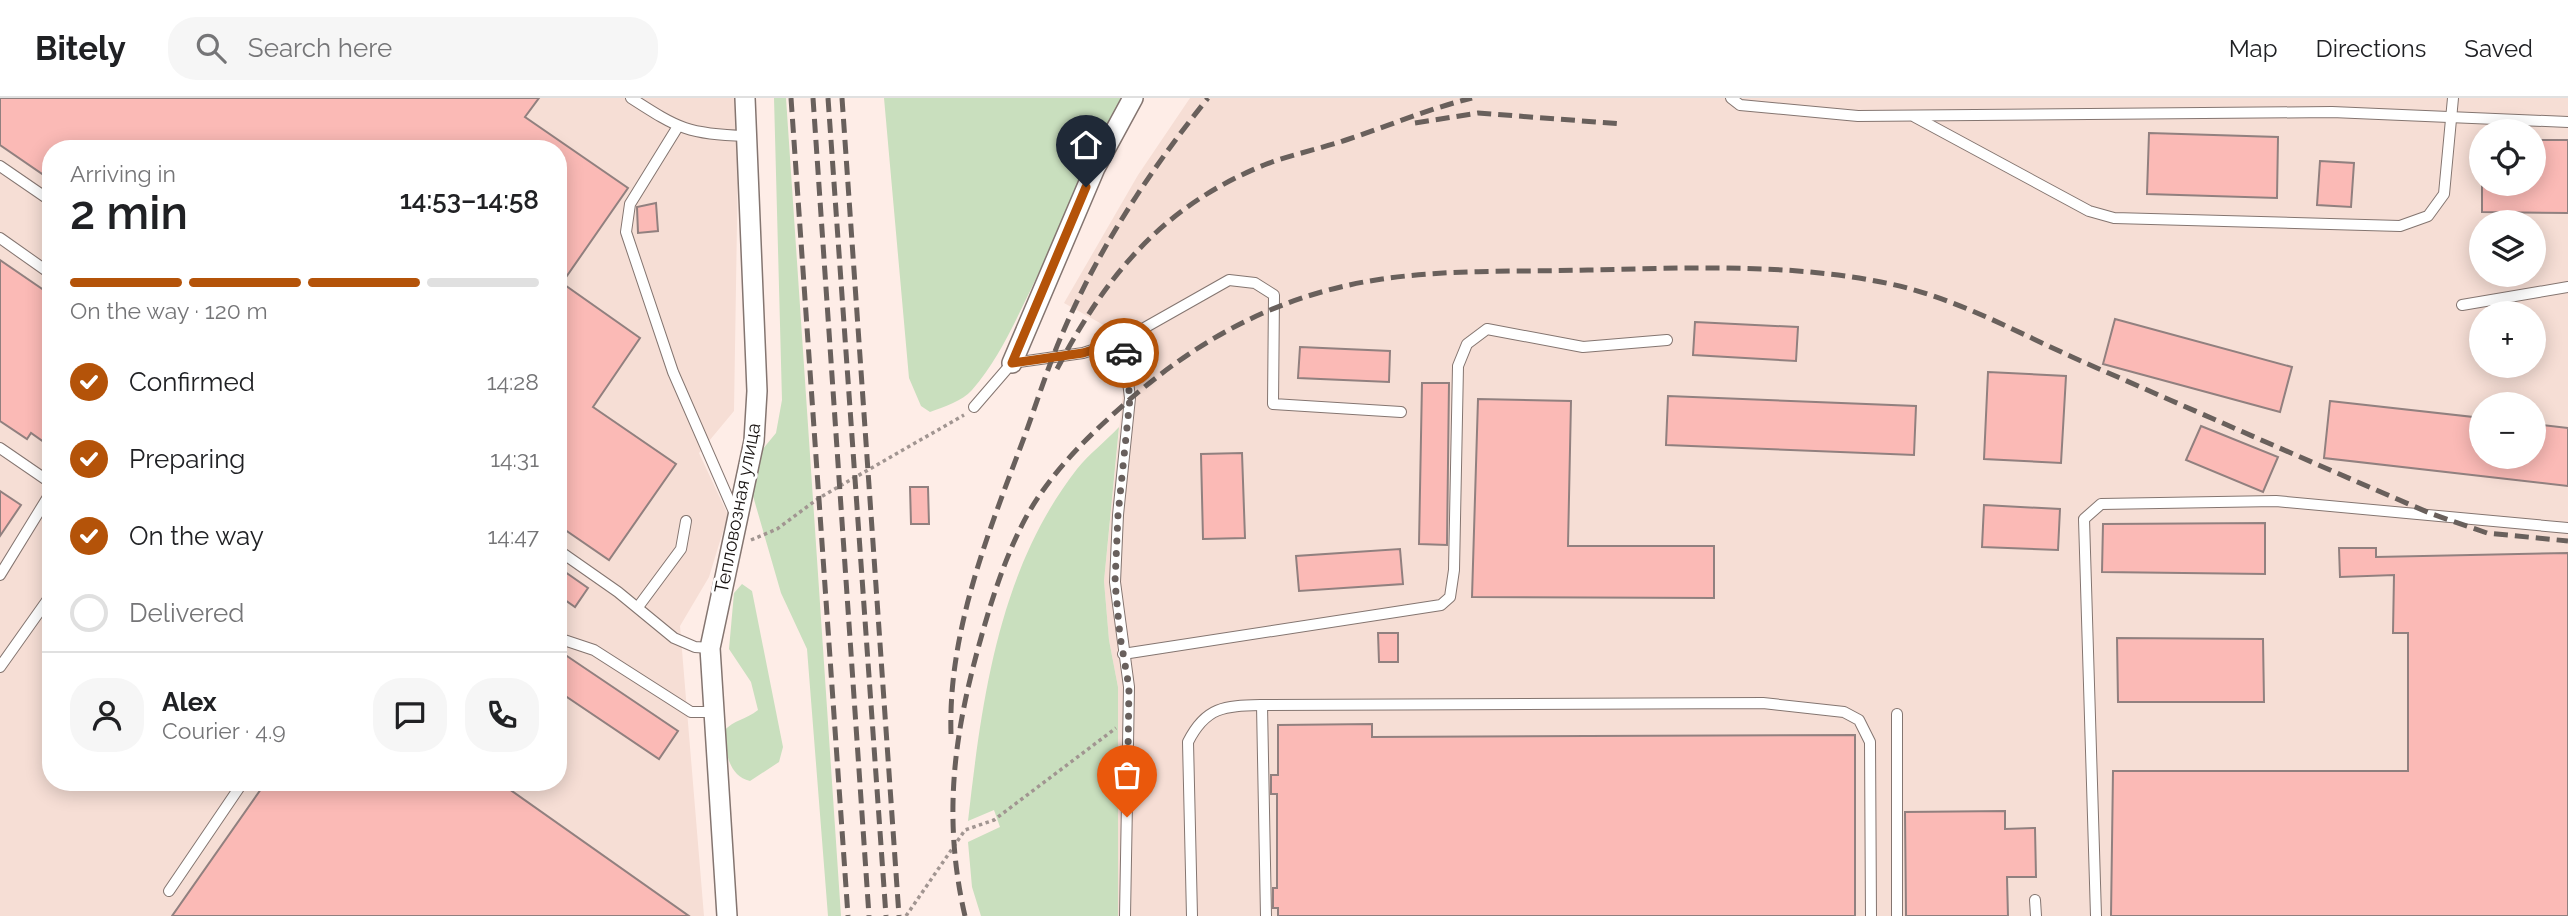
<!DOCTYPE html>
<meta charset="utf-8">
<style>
body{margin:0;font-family:Raleway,sans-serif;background:#f6f6f6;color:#202124;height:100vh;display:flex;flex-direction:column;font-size:26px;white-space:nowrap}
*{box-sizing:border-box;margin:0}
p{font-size:23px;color:#757577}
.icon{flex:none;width:38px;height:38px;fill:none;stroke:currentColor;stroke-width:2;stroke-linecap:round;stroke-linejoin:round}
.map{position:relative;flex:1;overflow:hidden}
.panel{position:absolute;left:42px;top:42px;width:525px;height:651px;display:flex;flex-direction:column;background:#fff;border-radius:28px;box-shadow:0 4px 18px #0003}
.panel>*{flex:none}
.buttons{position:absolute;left:2469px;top:21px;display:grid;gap:14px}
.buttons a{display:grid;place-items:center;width:77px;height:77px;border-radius:50%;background:#fff;box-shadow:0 4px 18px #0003;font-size:35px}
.pin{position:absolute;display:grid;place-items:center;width:60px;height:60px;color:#fff;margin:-72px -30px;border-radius:50% 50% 50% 0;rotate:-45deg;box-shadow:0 0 7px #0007}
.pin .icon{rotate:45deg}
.courier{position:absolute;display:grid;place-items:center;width:70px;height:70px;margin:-35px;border:5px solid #b45309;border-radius:50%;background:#fff;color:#222;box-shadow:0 2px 9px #0007}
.head em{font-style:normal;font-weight:600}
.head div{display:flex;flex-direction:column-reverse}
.head{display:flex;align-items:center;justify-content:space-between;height:119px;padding:0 28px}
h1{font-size:46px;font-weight:600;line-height:52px}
.bar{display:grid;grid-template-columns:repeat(4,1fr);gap:10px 7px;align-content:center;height:84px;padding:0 28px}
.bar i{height:9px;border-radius:5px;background:#e0e0e0}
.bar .current{background:#b45309}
.bar p{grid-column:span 4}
.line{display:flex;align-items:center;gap:18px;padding:0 28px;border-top:2px solid #e0e0e0}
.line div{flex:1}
.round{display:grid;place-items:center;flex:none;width:74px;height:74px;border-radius:28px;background:#f6f6f6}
ol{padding:0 28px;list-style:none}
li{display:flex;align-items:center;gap:21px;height:77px}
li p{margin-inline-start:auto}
li .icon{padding:7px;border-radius:50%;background:#b45309;color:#fff;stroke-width:4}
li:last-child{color:#757577}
li i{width:38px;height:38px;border:4px solid #e0e0e0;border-radius:50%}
header{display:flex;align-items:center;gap:42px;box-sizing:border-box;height:98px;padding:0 35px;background:#fff;border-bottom:2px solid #e0e0e0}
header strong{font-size:33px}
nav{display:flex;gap:38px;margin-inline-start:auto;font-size:24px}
.search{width:490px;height:63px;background:#f6f6f6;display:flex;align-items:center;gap:18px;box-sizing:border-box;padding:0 24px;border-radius:28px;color:#757577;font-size:26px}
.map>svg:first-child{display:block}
.built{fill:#f6ded5;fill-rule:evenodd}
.green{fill:#c9dfbe}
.building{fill:#fbbab6;stroke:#91807f;stroke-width:2}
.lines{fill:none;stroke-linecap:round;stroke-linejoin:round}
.lane-casing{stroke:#847570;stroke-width:12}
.street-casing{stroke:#847570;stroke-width:22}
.path{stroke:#a19591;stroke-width:3.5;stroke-dasharray:3.5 3.5;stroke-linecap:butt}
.lane{stroke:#fff;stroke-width:10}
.street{stroke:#fff;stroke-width:19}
.rail{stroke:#69605c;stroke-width:5;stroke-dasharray:14 7;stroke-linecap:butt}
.done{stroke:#69605d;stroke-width:7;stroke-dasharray:0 12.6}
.route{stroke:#b45309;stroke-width:9}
.labels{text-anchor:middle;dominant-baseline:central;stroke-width:6;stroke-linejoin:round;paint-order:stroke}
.street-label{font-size:19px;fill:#191412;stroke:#fff}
</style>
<header>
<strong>Bitely</strong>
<div class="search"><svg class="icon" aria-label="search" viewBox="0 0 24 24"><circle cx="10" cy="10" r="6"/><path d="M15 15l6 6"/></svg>Search here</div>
<nav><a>Map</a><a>Directions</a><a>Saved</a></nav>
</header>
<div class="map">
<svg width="2568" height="818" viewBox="0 0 2568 818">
<rect width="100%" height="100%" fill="#feede7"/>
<g class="built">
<path d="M0,0h739l-5,313 -35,42 29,62 -19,62 -29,49 24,290h-704zM51,51h507v633h-507z"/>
<path d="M1190,0h1378v818h-1450v-229l-9,-47 -5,-59 19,-189 -5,-59 -54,-30 74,-128zM2482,33h52v53h-52zM2482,124h52v53h-52zM2482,215h52v53h-52zM2482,306h52v53h-52z"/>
</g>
<g class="green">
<polygon points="774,0 786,0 841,818 828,818 807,551 781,495 751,391 757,358 776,335 782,302"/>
<path d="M884,0h238c-33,62 -60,126 -90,189 -17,35 -34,73 -60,103 -10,11 -28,17 -42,22l-9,-6 -12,-28z"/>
<path d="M1119,329l-15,154 5,59 9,47v229h-137l-9,-29 -4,-45 32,-15 -6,-17 -26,11c14,-123 31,-252 109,-352 12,-15 29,-28 42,-42z"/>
<path d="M742,486l10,7 31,156 -4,15 -29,19c-22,-5 -24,-30 -27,-49 11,-13 23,-12 35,-22l-7,-28 -22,-33 5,-56z"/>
</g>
<g class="building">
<polygon points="0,0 539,0 525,19 628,90 562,185 640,240 593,309 676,366 609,462 558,427 558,51 51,51 51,82 0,47"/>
<polygon points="2149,35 2278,39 2277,100 2147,96"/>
<polygon points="2534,42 2568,42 2568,115 2482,114 2482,86 2534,86"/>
<polygon points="2320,63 2354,65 2351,109 2317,107"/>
<polygon points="656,105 658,133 638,135 637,109"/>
<polygon points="0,162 51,197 51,349 31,335 27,341 0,323"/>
<polygon points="2115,221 2292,269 2280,314 2103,266"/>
<polygon points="1695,224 1798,229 1796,263 1693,257"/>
<polygon points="1300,249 1390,253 1389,284 1298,280"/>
<polygon points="1988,274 2066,278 2061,365 1984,361"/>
<polygon points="1422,285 1449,285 1447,447 1419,446"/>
<polygon points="1668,298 1916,308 1914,357 1666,347"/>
<polygon points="1478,301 1571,303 1568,448 1714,448 1714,500 1472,499"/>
<polygon points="2330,303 2482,320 2482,359 2534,359 2534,326 2568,330 2568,388 2324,360"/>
<polygon points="2201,328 2278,359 2263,394 2186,362"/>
<polygon points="1242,355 1245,440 1203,441 1201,356"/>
<polygon points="910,389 928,389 929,426 911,426"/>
<polygon points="0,393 21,407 0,438"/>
<polygon points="1984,407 2060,411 2058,452 1982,449"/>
<polygon points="2265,425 2265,476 2102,474 2103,426"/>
<polygon points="2339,450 2376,450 2376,459 2568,455 2568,818 2111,818 2113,673 2408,673 2408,535 2393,535 2394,477 2340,479"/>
<polygon points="1400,451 1403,486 1299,493 1296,458"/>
<polygon points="558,469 588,490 575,509 558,497"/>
<polygon points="1378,535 1398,535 1398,564 1379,564"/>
<polygon points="2117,540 2263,541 2264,604 2118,604"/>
<polygon points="558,552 678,633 659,661 558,593"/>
<polygon points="1372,626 1372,639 1855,637 1855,818 1278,818 1278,810 1273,810 1273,790 1277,790 1277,696 1271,696 1271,677 1278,677 1278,627"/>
<polygon points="266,684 499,684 689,818 172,818"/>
<polygon points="2005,713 2005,731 2035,730 2036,779 2007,779 2008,818 1906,818 1905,714"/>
</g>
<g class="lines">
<defs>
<g id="lane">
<path d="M631,0c48,31 57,36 115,38"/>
<polyline points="1731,0 1740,7 1858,18 2332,14 2568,24"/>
<polyline points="1915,19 2089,113 2114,120 2400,128 2428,118 2444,96 2453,0"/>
<polyline points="677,30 630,106 626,134 673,274 735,416"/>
<polyline points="0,68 51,103"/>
<polyline points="0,140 51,176"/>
<polyline points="2462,207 2568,189"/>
<polyline points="1123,242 1130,300 1118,417 1115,484 1129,589 1125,818"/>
<polyline points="974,309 1012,265 1083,255 1123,242 1229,182 1255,185 1274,197 1273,306 1401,314"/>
<polyline points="0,350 51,385"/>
<polyline points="558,452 618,494 674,540 695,549 710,550"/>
<polyline points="0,477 51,394"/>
<polyline points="638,509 681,451 686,423"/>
<polyline points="558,540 594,552 691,614 712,614"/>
<polyline points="1123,556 1441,507 1450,499 1454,472 1458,268 1467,246 1487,231 1583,249 1667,242"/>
<polyline points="0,569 51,497"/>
<polyline points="1262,607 1266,818"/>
<polyline points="169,793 243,684"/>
<polyline points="2035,802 2036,818"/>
<path d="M1192,818l-4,-174c18,-36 37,-36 74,-37l501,-2 81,9 15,8 11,22 1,174"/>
<polyline points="1897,818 1897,616"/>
<polyline points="2096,818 2084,421 2101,406 2276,403 2568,430"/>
</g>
<g id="street">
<polyline points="1012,265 1095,70 1133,0"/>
<polyline points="727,818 710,550 754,343 757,293 745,0"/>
</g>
</defs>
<use href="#lane" class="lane-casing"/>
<use href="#street" class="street-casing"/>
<g class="path">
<polyline points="751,442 777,431 819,400 964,317"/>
<polyline points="906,818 965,732 994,722 1116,630"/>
</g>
<use href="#lane" class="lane"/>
<use href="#street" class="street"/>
<g class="rail">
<polyline points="791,0 848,818"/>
<polyline points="813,0 869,818"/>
<polyline points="828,0 886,818"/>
<polyline points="842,0 899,818"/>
<polyline points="1415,25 1478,15 1623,26"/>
<path d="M1057,271c50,-95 105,-162 207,-204 26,-10 55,-16 82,-25 42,-14 82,-31 126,-42"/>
<path d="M951,636c-3,-98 34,-193 68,-283 15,-39 27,-80 44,-119 37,-86 87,-162 145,-234"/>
<path d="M965,818c-22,-95 -12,-178 14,-271 11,-40 24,-82 43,-120 20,-40 52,-75 86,-106 79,-74 165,-124 274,-140 68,-10 138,-7 206,-9 97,-2 197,-7 293,12 70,13 135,50 200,79 117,51 234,103 351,153l55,19 81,8"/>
</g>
</g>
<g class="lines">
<polyline class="done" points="1124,255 1130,300 1118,417 1115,484 1120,538 1129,589 1127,719"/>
<polyline class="route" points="1086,89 1012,265 1083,255 1123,242 1124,255"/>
</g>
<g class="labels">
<g class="street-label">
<text transform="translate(737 410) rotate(-79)">Тепловозная улица</text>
</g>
</g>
</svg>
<div class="buttons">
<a><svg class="icon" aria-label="locate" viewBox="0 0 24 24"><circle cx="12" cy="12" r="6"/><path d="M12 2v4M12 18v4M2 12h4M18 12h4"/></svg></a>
<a><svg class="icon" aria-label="layers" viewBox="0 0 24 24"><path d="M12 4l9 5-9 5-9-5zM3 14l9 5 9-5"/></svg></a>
<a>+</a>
<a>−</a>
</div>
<div class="pin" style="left:1127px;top:719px;background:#ea580c"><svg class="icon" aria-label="bag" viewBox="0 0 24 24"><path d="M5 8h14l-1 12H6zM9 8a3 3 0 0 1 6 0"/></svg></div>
<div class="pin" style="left:1086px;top:89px;background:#1f2937"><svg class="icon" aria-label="home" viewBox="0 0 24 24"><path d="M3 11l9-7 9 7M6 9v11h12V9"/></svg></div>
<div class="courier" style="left:1124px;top:255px"><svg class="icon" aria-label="car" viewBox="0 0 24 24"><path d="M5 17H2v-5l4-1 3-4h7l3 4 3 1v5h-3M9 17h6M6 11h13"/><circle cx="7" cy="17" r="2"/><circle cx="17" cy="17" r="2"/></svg></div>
<section class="panel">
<div class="head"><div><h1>2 min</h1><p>Arriving in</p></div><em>14:53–14:58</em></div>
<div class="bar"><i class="current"></i><i class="current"></i><i class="current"></i><i></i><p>On the way · 120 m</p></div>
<ol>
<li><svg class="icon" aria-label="check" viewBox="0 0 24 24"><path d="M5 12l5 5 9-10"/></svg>Confirmed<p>14:28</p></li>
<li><svg class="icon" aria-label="check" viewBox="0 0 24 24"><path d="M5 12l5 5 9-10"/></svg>Preparing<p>14:31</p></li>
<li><svg class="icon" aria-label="check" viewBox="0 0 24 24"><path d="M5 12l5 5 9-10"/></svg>On the way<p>14:47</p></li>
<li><i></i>Delivered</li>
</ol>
<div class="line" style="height:126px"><a class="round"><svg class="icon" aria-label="person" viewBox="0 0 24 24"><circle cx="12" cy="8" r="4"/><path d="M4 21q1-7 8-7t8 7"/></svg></a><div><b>Alex</b><p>Courier · 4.9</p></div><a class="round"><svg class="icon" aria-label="chat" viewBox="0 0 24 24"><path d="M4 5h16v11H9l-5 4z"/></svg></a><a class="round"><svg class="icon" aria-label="phone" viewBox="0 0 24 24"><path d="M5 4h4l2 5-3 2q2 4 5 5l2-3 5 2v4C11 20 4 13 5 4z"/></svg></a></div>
</section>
</div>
